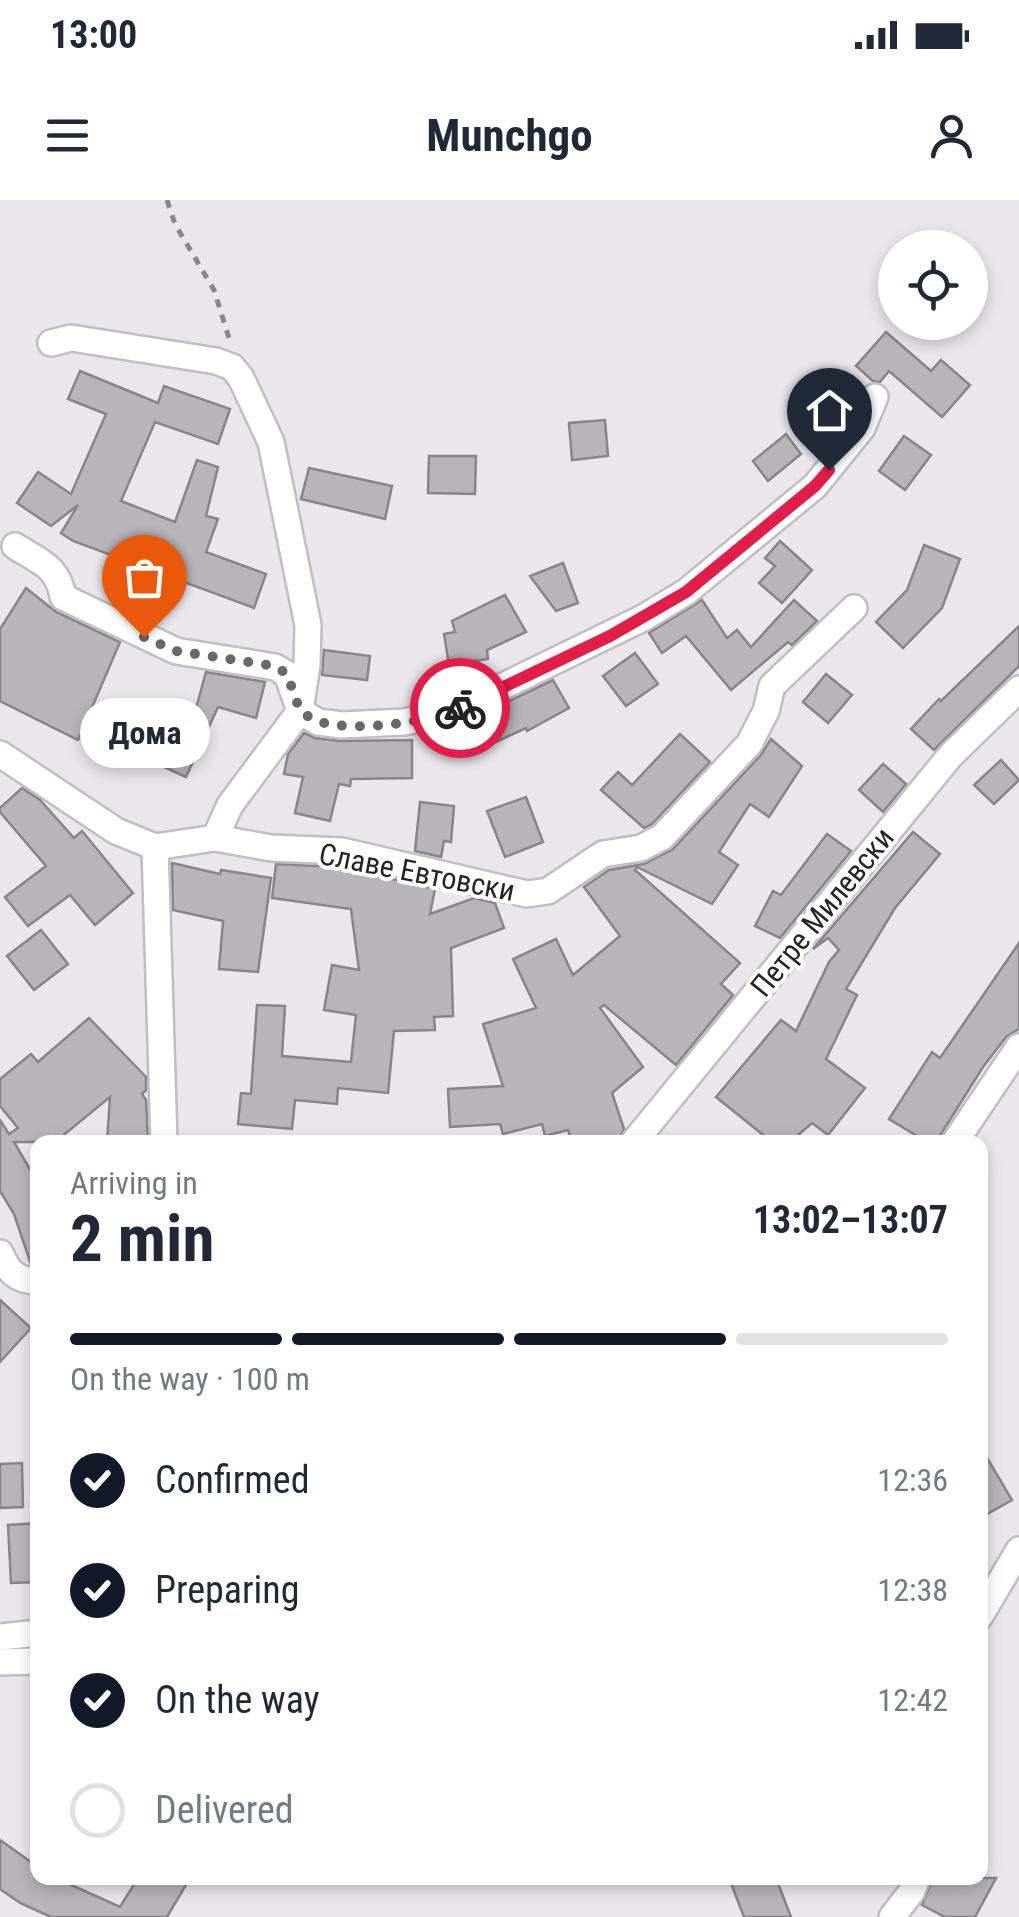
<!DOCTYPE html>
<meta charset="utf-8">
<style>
body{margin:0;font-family:"Roboto Condensed",sans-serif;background:#f6f6f7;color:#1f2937;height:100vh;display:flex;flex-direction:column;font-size:38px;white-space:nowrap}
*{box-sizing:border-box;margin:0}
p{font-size:32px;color:#747a83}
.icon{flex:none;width:55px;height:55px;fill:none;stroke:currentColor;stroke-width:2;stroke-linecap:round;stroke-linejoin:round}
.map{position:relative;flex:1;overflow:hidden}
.drawer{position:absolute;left:30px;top:935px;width:958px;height:750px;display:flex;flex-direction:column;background:#fff;border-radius:20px;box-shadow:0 5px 15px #0003}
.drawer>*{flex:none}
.buttons{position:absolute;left:878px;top:30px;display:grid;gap:20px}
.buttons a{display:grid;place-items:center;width:110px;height:110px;border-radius:50%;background:#fff;box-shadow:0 5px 15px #0003;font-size:50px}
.pin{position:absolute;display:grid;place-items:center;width:85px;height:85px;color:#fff;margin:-102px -42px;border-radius:50% 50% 50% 0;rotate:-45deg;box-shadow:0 0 10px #0007}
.pin .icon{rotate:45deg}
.courier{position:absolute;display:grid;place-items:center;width:100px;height:100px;margin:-50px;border:8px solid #e11d48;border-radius:50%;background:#fff;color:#222;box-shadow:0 2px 12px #0007}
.bubble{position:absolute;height:70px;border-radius:35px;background:#fff;box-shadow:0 5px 15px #0003;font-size:32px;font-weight:700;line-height:70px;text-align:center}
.overview em{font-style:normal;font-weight:700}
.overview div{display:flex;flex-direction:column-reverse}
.overview{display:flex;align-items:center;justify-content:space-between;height:170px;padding:0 40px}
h1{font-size:65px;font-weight:700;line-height:75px}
.bar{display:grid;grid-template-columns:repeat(4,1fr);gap:15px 10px;align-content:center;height:120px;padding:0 40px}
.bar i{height:12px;border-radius:8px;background:#e0e1e3}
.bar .on{background:#111827}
.bar p{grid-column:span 4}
ol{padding:0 40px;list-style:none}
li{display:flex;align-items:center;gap:30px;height:110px}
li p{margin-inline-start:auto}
li .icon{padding:10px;border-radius:50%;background:#111827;color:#fff;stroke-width:4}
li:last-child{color:#747a83}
li i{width:55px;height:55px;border:5px solid #e0e1e3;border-radius:50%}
.status{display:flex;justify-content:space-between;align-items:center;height:70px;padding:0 50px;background:#fff;direction:ltr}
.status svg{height:28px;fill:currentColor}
header{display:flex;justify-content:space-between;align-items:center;height:130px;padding:0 40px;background:#fff;font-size:45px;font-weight:700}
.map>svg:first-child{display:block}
.building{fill:#b7b5ba;stroke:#87848a;stroke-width:2.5}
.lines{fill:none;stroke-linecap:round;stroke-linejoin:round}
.minor-casing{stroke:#c0bdc3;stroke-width:30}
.path{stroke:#88868a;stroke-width:5;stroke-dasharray:8 8;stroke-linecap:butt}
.minor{stroke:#fff;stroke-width:25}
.done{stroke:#6a686b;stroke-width:10;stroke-dasharray:0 18}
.route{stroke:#e11d48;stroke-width:12}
.labels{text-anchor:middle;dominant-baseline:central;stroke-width:8;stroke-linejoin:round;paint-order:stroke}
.street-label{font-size:30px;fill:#252426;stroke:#fff}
</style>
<div class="status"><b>13:00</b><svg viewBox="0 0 49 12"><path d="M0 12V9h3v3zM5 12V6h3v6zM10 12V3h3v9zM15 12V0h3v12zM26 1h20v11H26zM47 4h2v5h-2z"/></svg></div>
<header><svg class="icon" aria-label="menu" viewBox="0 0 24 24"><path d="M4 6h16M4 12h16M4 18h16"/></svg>Munchgo<svg class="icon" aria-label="person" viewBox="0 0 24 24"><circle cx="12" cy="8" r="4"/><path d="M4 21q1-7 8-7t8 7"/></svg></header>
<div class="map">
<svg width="1019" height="1717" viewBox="0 0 1019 1717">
<rect width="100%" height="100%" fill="#e9e6ec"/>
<g class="building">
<polygon points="886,132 931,171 941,160 970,185 942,217 889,171 880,182 873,181 856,166"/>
<polygon points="80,171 158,203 164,186 230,209 218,244 155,222 121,301 175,322 197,260 218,267 206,316 218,319 206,352 266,374 254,408 73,341 61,333 78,305 51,326 17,303 38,272 71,294 106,214 68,199"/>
<polygon points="605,220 608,256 572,260 569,223"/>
<polygon points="786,234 801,254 768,281 753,261"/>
<polygon points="904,236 931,255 905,290 879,271"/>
<polygon points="429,256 476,256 475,294 428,293"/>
<polygon points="309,268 392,286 385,319 301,299"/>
<polygon points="780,341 812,370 782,403 759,383 775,366 765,358"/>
<polygon points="924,345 960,359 942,408 903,448 876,422 907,390"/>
<polygon points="563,363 578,403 556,411 530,376"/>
<polygon points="26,388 56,412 120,442 78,540 0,501 0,429"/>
<polygon points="505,395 526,432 487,450 488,459 449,465 444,434 455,432 452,421"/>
<polygon points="702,400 727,438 737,430 751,447 794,400 817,421 792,445 788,442 731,490 686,436 662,453 649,433"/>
<polygon points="1019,426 1019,466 934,550 911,529 939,499 941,501"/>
<polygon points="324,450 370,456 367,480 322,475"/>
<polygon points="635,453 658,484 626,506 603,476"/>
<polygon points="206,472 265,482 256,518 218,507 186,577 131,552 148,516 189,534"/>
<polygon points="826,474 852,495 828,523 803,502"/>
<polygon points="553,480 569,508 527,531 526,528 479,550 466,522"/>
<polygon points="304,533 315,538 340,541 412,540 412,578 351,579 350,586 339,584 330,621 295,613 303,577 284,574 288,554"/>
<polygon points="680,534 710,562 652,624 644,628 601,590 618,572 632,585"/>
<polygon points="771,539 802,566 769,617 750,604 719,652 738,665 712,704 637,667 635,670 740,763 721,784 733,795 676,865 604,805 600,808 643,867 612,893 624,929 618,942 572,942 568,930 545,936 542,924 503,934 500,924 450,927 448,889 503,886 483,824 536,808 513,759 556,739 573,775 620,736 584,687 609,670 644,664 673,649 761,555"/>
<polygon points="1001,560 1019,580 994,604 974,585"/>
<polygon points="883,564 906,584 883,612 859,590"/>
<polygon points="22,588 40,600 74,638 82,631 133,693 95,725 70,695 28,726 5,697 46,666 0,612 0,608"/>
<polygon points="526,597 543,642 505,657 487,611"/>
<polygon points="420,602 454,606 451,642 444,641 441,657 415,651"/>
<polygon points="913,632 940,654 895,708 846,789 857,795 826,859 865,888 828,935 812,923 790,942 772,942 716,897 781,820 796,831 829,762 839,750 828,738 813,749"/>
<polygon points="827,634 851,651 780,738 755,726 773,691 781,695"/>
<polygon points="172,663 220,674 221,670 271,678 258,772 219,769 223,721 173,710"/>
<polygon points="276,664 340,667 435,689 430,714 474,698 495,703 504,728 451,748 453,816 434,817 435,830 394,831 388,893 338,888 337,904 295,900 292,929 238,924 241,893 251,894 257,805 285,806 282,856 351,862 356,815 324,810 332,765 359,770 351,709 272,698"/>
<polygon points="41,730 68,764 34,790 7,756"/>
<polygon points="1019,743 1019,829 1006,837 983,867 936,942 927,942 889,919 932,852 940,858"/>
<polygon points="89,818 146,877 146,890 142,894 146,900 148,942 107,942 110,897 55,942 14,942 38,983 38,1065 31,1064 14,1014 0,991 0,920 9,934 18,928 0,906 0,879 31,854 38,862"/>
<polygon points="0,1100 31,1128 0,1162"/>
<polygon points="980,1246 1012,1300 980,1318"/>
<polygon points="22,1263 23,1307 0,1308 0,1264"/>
<polygon points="38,1323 38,1382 11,1383 8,1325"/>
<polygon points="0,1640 38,1667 38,1678 56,1678 120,1707 138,1678 190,1678 167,1717 51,1717 20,1703 0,1689"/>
<polygon points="729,1678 776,1678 791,1717 744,1717"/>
<polygon points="933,1678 996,1678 975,1717 945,1717 922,1705"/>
</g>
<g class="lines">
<defs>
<g id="minor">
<polyline points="51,143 71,138 216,161 232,167 241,178 271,242 308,425 307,465 300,511 230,605 215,638"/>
<path d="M15,346c25,16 43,20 48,51l113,54 99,16 12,7 13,37 18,11 24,3 62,-3 44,-9 195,-95 43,-26 129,-106 47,-58 13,-31"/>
<polyline points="0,554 116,631 155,647"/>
<polyline points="155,647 215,638 271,648 342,651 527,694 548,691 603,654 641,648 662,637 749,544 766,511 772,486 854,408"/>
<polyline points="155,647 164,942"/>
<polyline points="634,942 951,555 1019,489"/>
<polyline points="955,942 1019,847"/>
<path d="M0,1053c8,18 16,28 38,28"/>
<polyline points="980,1416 1019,1350"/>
<polyline points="0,1437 38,1433"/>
<polyline points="0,1462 38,1461"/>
<polyline points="892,1717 912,1691 917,1678"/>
</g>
</defs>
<use href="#minor" class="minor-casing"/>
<polyline class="path" points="167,0 175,24 214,90 229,138"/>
<use href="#minor" class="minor"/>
</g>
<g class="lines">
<path class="done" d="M144,437l32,14 99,15 12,8 13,37c6,4 13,9 20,11 35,10 107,1 140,-14"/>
<polyline class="route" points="460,508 610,436 686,392 815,286 829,270"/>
</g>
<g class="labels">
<g class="street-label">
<text transform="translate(417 672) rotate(11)">Славе Евтовски</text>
<text transform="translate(822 712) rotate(-51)">Петре Милевски</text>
</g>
</g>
</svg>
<div class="buttons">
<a><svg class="icon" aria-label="locate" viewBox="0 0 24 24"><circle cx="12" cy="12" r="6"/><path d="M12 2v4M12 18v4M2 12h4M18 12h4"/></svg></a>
</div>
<div class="pin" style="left:144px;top:437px;background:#ea580c"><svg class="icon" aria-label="bag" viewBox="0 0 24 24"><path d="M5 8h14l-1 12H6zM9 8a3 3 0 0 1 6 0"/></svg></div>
<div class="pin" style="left:829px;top:270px;background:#1f2937"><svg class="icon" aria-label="home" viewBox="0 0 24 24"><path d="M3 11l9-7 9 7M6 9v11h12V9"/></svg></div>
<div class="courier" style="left:460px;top:508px"><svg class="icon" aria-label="bike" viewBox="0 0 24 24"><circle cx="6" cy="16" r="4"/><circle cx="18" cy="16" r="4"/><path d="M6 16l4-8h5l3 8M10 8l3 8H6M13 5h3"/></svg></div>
<div class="bubble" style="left:80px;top:498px;width:130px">Дома</div>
<section class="drawer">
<div class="overview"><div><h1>2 min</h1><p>Arriving in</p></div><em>13:02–13:07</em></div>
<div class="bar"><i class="on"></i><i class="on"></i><i class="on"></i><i></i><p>On the way · 100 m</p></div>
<ol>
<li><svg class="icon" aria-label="check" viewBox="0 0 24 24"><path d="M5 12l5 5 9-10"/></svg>Confirmed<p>12:36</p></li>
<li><svg class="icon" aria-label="check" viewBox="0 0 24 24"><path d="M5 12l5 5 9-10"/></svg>Preparing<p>12:38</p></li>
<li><svg class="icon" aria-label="check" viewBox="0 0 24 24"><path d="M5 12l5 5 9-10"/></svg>On the way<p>12:42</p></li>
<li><i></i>Delivered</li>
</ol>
</section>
</div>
